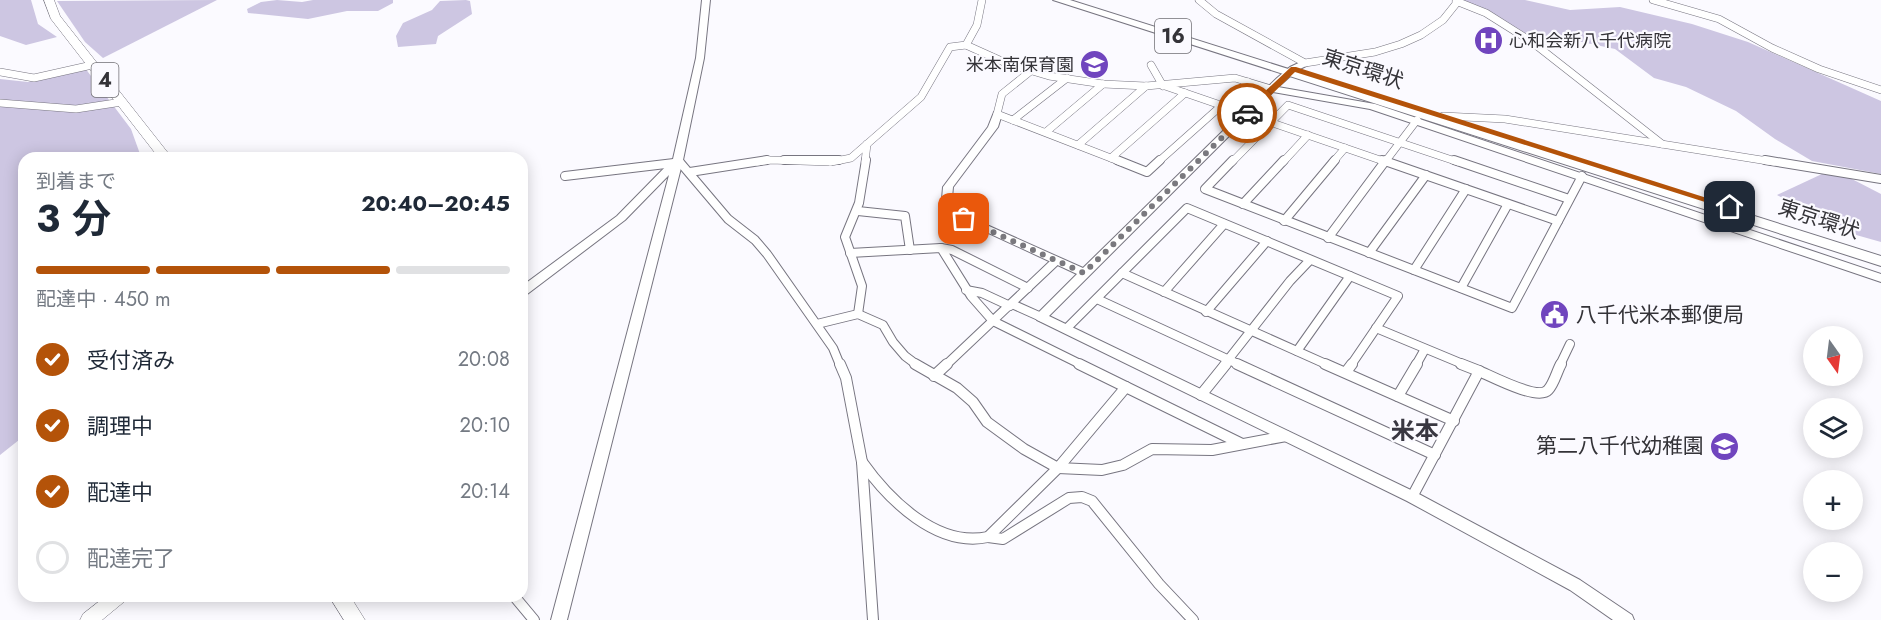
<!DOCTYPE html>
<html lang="ja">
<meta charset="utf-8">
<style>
body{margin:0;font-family:Jost,"Noto Sans JP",sans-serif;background:#f6f6f7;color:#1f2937;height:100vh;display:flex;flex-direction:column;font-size:22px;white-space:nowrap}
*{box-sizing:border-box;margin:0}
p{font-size:20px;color:#747a83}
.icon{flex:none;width:33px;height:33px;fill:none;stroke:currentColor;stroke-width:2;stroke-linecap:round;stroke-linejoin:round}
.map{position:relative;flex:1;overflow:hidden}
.drawer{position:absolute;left:18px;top:152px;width:510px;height:450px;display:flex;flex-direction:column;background:#fff;border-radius:18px;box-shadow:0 3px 15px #0003}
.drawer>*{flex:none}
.needle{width:39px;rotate:166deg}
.buttons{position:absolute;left:1803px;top:326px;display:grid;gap:12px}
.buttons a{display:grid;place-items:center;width:60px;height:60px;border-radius:50%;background:#fff;box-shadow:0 3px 15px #0003;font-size:30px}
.pin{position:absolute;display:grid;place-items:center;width:51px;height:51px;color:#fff;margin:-26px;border-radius:12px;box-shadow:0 3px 9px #0006}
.courier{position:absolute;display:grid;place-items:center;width:60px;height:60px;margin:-30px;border:4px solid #b45309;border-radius:50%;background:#fff;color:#222;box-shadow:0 2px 8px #0007}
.summary em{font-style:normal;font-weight:700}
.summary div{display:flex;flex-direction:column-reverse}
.summary{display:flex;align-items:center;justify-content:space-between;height:102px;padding:0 18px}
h1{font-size:39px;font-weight:700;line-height:45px}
.bar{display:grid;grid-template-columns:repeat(4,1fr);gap:9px 6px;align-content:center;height:72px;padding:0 18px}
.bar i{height:8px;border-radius:4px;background:#e0e1e3}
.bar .active{background:#b45309}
.bar p{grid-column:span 4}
ol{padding:0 18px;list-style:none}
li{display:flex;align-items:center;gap:18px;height:66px}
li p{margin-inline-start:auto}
li .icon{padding:6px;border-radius:50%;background:#b45309;color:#fff;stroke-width:4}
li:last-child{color:#747a83}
li i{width:33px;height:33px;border:3px solid #e0e1e3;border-radius:50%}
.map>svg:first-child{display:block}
.green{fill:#cdc6e2}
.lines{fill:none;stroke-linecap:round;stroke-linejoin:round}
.minor-far2-casing{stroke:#777580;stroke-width:8}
.minor-far1-casing{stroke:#777580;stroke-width:10}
.minor-casing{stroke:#777580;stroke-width:12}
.tertiary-casing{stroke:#777580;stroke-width:2}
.secondary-casing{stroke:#777580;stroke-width:1}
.primary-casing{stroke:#777580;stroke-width:1}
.trunk-casing{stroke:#777580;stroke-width:2}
.minor-far2{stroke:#fff;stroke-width:7}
.minor-far1{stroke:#fff;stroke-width:8}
.minor{stroke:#fff;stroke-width:10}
.tertiary{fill:#fff;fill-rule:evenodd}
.secondary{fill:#fff;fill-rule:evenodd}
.primary{fill:#fff;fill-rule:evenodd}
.trunk{fill:#fff;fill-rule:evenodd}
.route{fill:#b45309}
.done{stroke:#7a797e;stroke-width:6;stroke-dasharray:0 10.8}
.labels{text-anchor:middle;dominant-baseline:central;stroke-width:4.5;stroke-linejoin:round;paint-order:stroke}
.far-poi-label{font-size:18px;fill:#343338;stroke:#fbfaff;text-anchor:start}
.shield{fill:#fbfaff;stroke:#706f74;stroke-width:1.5}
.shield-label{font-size:20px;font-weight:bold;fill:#343338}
.street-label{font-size:21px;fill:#343338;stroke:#fbfaff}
.poi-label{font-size:21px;fill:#343338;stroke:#fbfaff;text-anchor:start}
.quarter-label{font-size:24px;font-weight:bold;fill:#393741;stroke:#fbfaff}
</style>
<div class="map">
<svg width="1881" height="620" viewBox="0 0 1881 620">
<rect width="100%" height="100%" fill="#fbfaff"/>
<g class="green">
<polygon points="0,0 31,0 38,24 57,37 26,45 0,36"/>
<polygon points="217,0 103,58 85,42 57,1"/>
<polygon points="277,0 302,2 313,0 393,0 393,3 378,11 347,11 308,19 248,13 247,9 261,2"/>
<polygon points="466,0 470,1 472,14 438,36 436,44 398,47 396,36 403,23 432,10 440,1"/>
<polygon points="1451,0 1525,0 1570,10 1620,7 1692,24 1748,42 1881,101 1881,174 1812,161 1775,139 1736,111 1686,87 1654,78 1615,49 1577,41 1544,47 1487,12"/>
<polygon points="85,68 131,129 140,154 131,158 24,158 24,436 0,455 0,79 28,82"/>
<polygon points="1822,174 1850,178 1881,194 1881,242 1842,231 1777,195"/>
</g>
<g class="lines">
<defs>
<g id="minor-far2">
<polyline points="1199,0 1216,14 1305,63 1375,52 1401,44 1421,35 1443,20 1459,0"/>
<polyline points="1653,0 1719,19 1772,48 1819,69 1881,90"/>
<polyline points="1456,1 1486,13 1532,42 1662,144"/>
<polyline points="966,45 977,25 982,0"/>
<polyline points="1151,65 1163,86"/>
<polyline points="1032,70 1002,94 997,114 1121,162"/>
<polyline points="0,72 34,78 92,65"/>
<polyline points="1165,86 1386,162"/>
<polyline points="0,103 76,109 122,102"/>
<polyline points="1443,116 1505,119 1774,162"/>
<polyline points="1013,120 1067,78"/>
<polyline points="1046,132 1103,84"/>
<polyline points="1078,145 1146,86"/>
<polyline points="1111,158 1185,93"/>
<polyline points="678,160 680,162"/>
<polyline points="757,162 770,160 830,162"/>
<polyline points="831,162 851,158 921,97 950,47 966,45 1006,63 1049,76 1103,84 1146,86 1235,78 1271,89"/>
<polyline points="865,162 867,144"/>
<polyline points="1158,162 1248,82"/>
<polyline points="1232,162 1288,105 1458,162"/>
<polyline points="1283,162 1308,135"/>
<polyline points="1333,162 1345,148"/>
<polyline points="1385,162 1417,120"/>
</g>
<g id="minor-far1">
<polyline points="678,160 728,219 755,240 767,254 833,348 840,365"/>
<polyline points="784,160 839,160"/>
<polyline points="1117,160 1147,172 1160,160"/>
<polyline points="1233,160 1205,189 1512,308 1582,176"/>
<polyline points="1382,160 1558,221"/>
<polyline points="1454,160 1569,199"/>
<polyline points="1765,160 1881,179"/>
<polyline points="690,172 767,160"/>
<polyline points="565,176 674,163"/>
<polyline points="1243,204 1284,160"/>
<polyline points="858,211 905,216 910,250"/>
<polyline points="1284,221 1335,160"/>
<polyline points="1328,238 1386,160"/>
<polyline points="941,248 952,250 1028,288"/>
<polyline points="850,253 941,248 971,296 993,321 1082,365"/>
<polyline points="1369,253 1426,175"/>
<polyline points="1414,270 1466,189"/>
<polyline points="1122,273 1328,365"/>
<polyline points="1461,288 1508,204"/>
<polyline points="966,290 982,293 1010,306"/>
<polyline points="1164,292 1224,224"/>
<polyline points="1097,299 1240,365"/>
<polyline points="1012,304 1041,317"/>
<polyline points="1206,312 1267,241"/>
<polyline points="858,314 862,286 845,237 859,203 866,160"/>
<polyline points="817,324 858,314 883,325 893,342 905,356 917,365"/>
<polyline points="1376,328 1465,365"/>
<polyline points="1066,329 1187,208 1398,296 1351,365"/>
<polyline points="1297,351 1350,276"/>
<polyline points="946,365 1056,261"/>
<polyline points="1224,365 1290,281 1310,260"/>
<polyline points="1416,365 1425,349"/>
<polyline points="1560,365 1570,344"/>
</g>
<g id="minor">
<polyline points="840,364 846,378 862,462 873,620"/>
<polyline points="915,364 957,388 973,402 987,422 1024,449 1058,468 1102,470 1123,465 1152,449 1212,450 1286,436"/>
<polyline points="1079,364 1242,444"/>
<polyline points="1237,364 1435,455"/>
<polyline points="1325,364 1454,421"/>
<polyline points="1461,364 1479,371"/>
<polyline points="1346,372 1352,364"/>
<polyline points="934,376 947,364"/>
<polyline points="1201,395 1226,364"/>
<polyline points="1398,396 1417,364"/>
<path d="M862,462c27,38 75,86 126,75l70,-69 68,-81"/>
<path d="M1412,497l67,-126c12,5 59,30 69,19 6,-6 9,-19 13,-26"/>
<polyline points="988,537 1003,539 1069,498 1082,497 1092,501 1159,584 1193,620"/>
<polyline points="514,596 534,620"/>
</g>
<g id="tertiary">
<polygon points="702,0 710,0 704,58 683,160 567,620 551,620 669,175 625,220 526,295 522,296 522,286 617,216 673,159 696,58"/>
<polygon points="1305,60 1308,61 1308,65 1296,71 1278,87 1375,104 1881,274 1881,282 1370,109 1273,92 1049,316 1417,493 1580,580 1632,615 1634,620 1613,620 1570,590 1407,501 1037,320 1035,317 1037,314 1077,274 941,211 943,187 988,127 994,112 1000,112 1002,114 998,127 953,187 951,209 1083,268 1277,78 1290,67"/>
</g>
<polygon id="secondary" points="106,596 128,596 125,601 102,620 80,620 83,614"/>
<g id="primary">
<polygon points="44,0 54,0 60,16 172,158 159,158 51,19"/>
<polygon points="329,596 350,596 365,620 344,620"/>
</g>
<polygon id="trunk" points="1053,0 1070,0 1881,256 1881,266"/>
</defs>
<use href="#minor-far2" class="minor-far2-casing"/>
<use href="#minor-far1" class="minor-far1-casing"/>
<use href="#minor" class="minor-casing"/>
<use href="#tertiary" class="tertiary-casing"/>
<use href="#secondary" class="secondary-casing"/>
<use href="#primary" class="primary-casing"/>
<use href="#trunk" class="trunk-casing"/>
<use href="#minor-far2" class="minor-far2"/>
<use href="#minor-far1" class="minor-far1"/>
<use href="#minor" class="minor"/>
<use href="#tertiary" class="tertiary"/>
<use href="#secondary" class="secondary"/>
<use href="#primary" class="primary"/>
<use href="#trunk" class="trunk"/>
</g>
<polygon class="route" points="1291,67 1296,67 1735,207 1727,209 1295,72 1250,115 1244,115 1244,111"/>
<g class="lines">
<polyline class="done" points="964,219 1084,273 1247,113"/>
</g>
<defs>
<symbol id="hospital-disc" viewBox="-11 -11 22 22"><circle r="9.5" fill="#7045be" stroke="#fbfaff"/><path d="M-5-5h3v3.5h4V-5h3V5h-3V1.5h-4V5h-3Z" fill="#fff"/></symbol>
<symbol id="school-disc" viewBox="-11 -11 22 22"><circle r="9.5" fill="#7045be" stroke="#fbfaff"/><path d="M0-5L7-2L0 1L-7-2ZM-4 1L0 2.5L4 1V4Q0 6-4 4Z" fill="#fff"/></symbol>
<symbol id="civic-disc" viewBox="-11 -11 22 22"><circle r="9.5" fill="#7045be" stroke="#fbfaff"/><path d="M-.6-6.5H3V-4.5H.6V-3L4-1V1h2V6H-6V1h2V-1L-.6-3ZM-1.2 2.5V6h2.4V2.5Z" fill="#fff"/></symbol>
</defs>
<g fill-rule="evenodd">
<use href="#hospital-disc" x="1472" y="24" width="33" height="33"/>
<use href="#school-disc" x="1078" y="48" width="33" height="33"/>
<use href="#civic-disc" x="1538" y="298" width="33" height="33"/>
<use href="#school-disc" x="1708" y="430" width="33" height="33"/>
</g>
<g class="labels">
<g class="far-poi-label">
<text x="1509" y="41">心和会新八千代病院</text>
<text x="1074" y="65" text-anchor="end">米本南保育園</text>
</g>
<g class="shield">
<rect x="1155" y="19" width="36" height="34" rx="4.5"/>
<rect x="91.5" y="63" width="27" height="34" rx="4.5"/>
</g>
<g class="shield-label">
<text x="1173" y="36">16</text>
<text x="105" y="80">4</text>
</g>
<g class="street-label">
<text transform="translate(1363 69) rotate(18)">東京環状</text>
<text transform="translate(1819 219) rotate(18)">東京環状</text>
</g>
<g class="poi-label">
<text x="1576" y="315">八千代米本郵便局</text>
<text x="1704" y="446" text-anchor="end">第二八千代幼稚園</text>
</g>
<g class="quarter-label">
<text x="1415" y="430">米本</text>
</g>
</g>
</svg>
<div class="buttons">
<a><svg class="needle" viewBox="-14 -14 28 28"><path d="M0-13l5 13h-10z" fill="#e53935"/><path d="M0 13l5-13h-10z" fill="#747a83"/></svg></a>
<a><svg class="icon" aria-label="layers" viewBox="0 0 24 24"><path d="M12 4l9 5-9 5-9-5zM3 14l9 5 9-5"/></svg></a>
<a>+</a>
<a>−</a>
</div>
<div class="pin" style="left:964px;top:219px;background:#ea580c"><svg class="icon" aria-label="bag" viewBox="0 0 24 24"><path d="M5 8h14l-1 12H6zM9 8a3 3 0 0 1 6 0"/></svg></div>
<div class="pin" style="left:1730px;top:207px;background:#1f2937"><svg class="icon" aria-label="home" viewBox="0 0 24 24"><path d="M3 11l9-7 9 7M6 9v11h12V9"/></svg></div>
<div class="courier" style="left:1247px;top:113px"><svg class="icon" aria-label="car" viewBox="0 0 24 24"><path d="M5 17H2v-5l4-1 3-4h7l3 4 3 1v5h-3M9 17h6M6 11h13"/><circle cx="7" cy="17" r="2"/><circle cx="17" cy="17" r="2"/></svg></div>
<section class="drawer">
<div class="summary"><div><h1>3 分</h1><p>到着まで</p></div><em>20:40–20:45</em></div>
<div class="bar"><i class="active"></i><i class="active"></i><i class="active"></i><i></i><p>配達中 · 450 m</p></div>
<ol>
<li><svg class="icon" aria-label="check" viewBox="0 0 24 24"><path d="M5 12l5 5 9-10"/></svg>受付済み<p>20:08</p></li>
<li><svg class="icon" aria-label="check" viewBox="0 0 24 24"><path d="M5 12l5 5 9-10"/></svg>調理中<p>20:10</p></li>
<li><svg class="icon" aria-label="check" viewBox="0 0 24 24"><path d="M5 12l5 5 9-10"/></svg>配達中<p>20:14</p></li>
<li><i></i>配達完了</li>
</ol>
</section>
</div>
